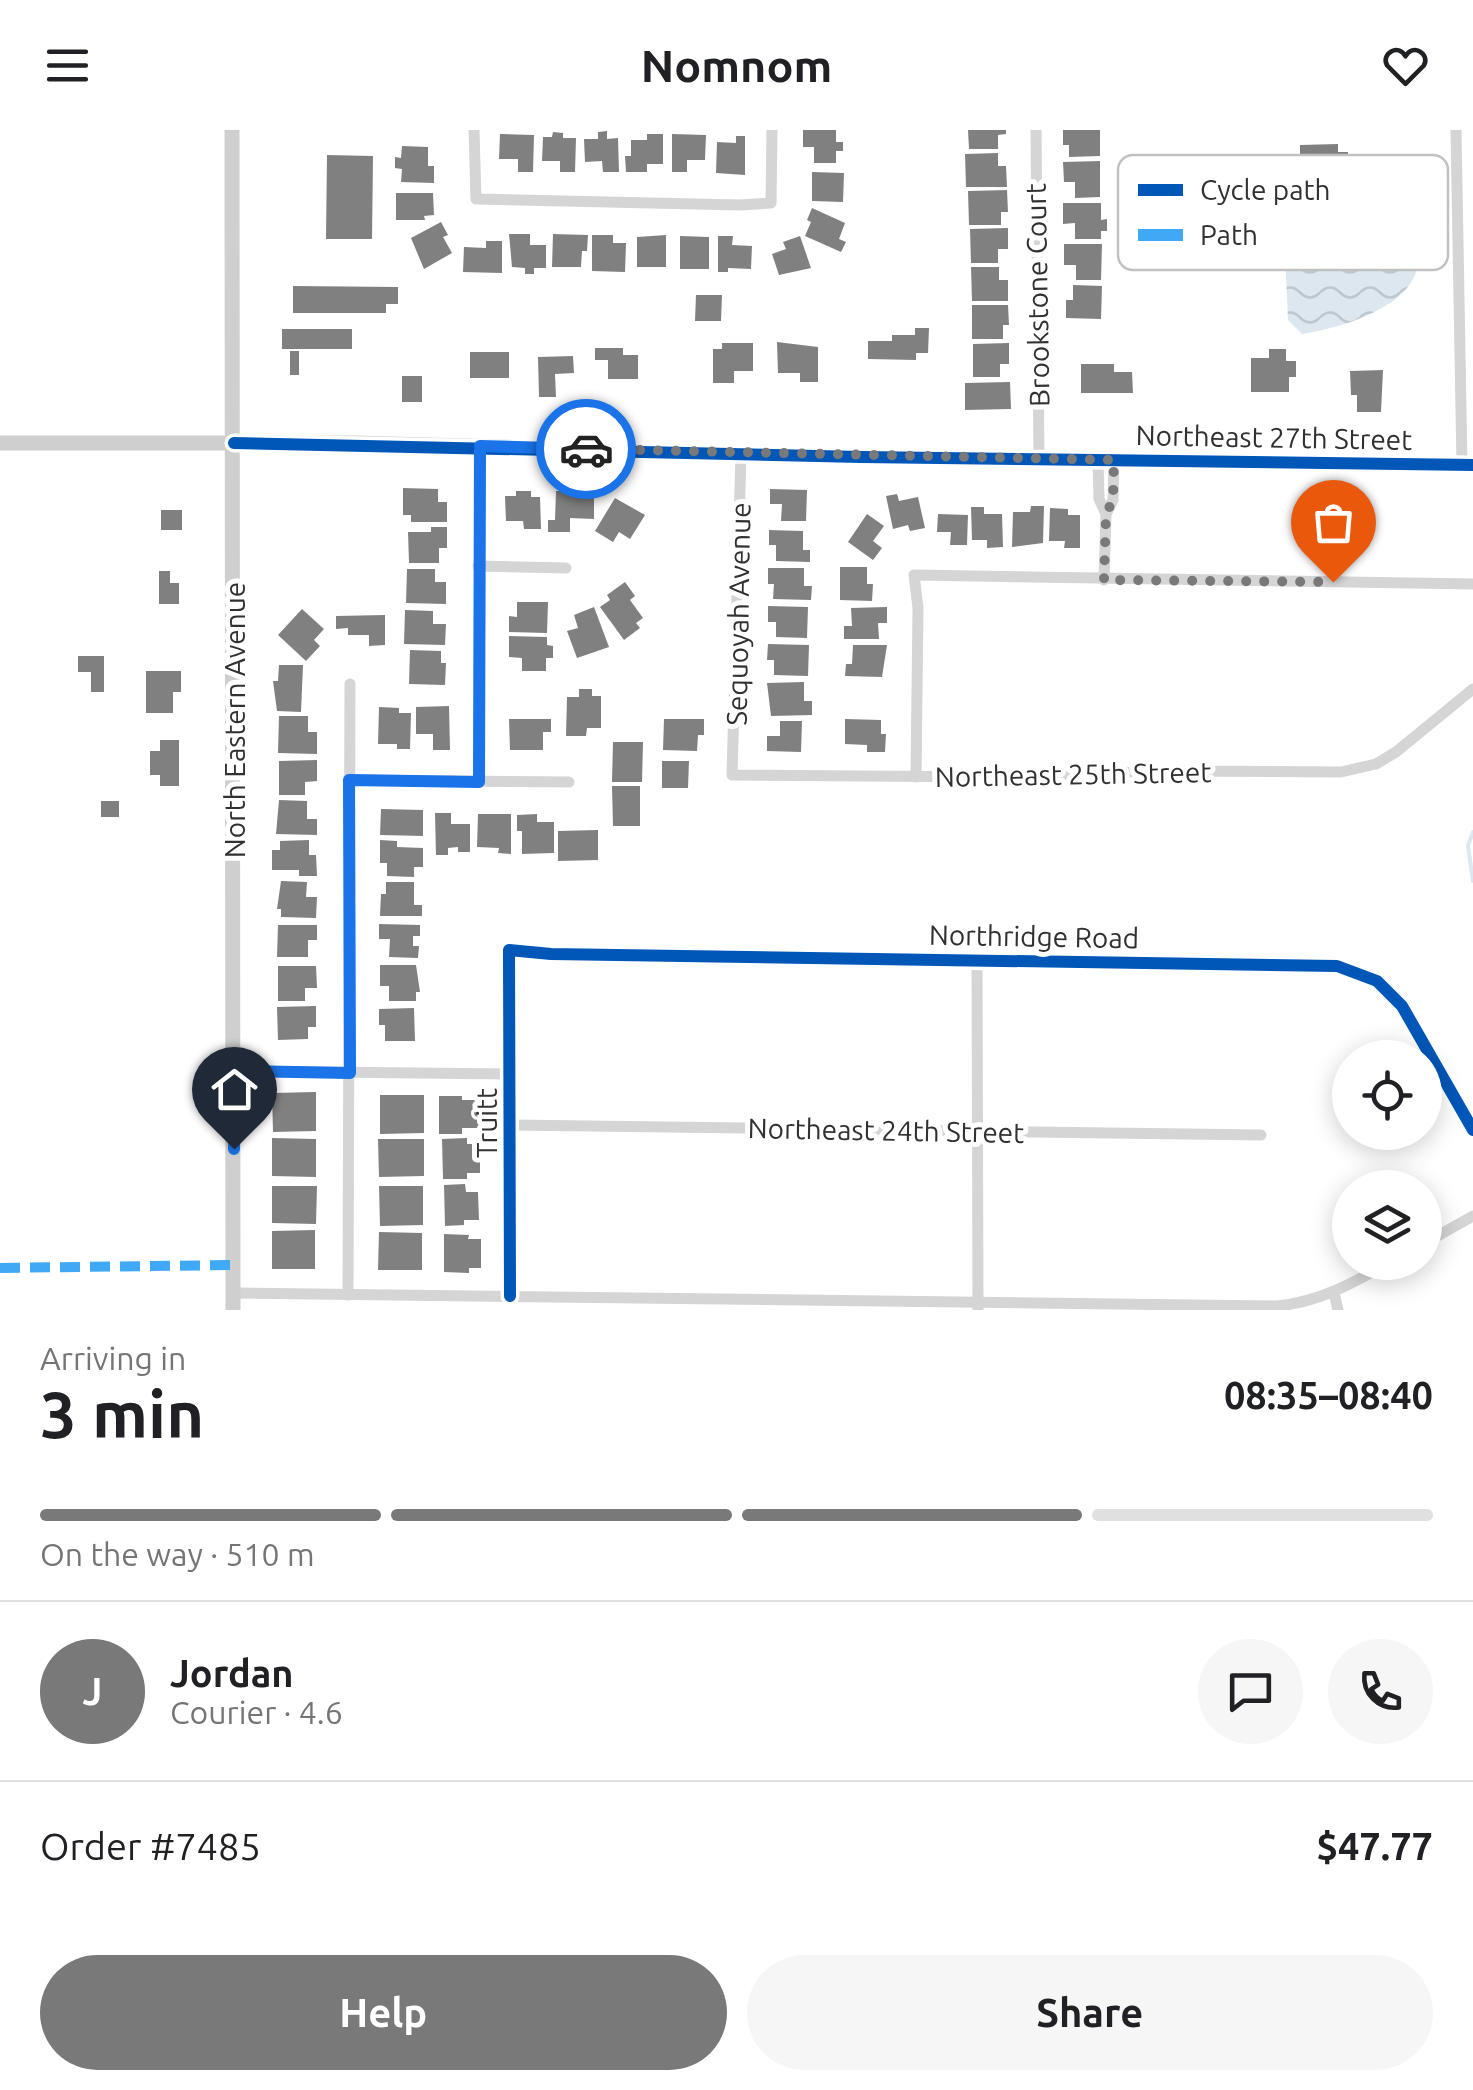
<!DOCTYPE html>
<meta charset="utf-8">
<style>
body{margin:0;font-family:Ubuntu,sans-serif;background:#f6f6f6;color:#202124;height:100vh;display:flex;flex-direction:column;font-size:38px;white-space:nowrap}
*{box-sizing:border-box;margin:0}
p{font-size:32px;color:#757577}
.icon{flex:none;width:55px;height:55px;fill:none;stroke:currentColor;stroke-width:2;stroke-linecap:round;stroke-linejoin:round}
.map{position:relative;height:1180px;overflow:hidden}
.panel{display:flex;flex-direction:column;background:#fff;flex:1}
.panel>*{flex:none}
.controls{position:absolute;left:1332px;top:910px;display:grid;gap:20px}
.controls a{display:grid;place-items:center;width:110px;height:110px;border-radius:50%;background:#fff;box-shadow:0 5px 25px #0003;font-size:50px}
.pin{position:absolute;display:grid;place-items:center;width:85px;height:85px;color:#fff;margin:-102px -42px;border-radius:50% 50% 50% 0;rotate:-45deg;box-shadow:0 0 10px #0007}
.pin .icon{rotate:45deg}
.courier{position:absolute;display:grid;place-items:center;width:100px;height:100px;margin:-50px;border:8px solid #1a73e8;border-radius:50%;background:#fff;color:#222;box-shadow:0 2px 12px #0007}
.headline em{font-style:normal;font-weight:700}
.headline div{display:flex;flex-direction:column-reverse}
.headline{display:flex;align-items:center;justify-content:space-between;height:170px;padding:0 40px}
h1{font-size:65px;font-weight:700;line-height:75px}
.bar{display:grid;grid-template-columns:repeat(4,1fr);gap:15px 10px;align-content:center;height:120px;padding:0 40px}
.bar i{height:12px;border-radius:8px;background:#e0e0e0}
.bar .on{background:#797979}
.bar p{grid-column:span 4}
.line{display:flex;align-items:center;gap:25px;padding:0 40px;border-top:2px solid #e0e0e0}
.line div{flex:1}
.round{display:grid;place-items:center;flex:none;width:105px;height:105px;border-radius:52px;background:#f6f6f6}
.button{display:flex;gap:20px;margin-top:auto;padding:20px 40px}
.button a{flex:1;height:115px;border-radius:60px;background:#797979;color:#fff;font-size:40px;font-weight:700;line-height:115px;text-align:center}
.button a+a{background:#f6f6f6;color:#202124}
header{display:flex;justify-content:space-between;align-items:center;height:130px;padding:0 40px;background:#fff;font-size:45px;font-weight:700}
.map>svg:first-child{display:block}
.water{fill:url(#water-waves)}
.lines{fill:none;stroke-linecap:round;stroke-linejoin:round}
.stream{stroke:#dde7f0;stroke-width:4}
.building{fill:#808080}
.street{stroke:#d5d5d5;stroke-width:11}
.secondary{stroke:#cfcfcf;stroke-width:15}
.quiet{stroke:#3fa9f5;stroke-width:10;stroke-dasharray:20 10;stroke-linecap:butt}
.cycleway-casing{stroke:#fff;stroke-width:19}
.cycleway{stroke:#0057b8;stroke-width:12}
.done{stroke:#797979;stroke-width:10;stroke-dasharray:0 18}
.route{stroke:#1a73e8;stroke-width:12}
.labels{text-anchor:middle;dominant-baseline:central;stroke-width:10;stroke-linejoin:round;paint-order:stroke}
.street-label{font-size:28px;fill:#313131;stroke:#fff}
.key{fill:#fff;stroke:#c1c1c1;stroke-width:2.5}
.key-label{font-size:28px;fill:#313131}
</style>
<header><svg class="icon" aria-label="menu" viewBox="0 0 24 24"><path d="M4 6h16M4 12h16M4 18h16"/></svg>Nomnom<svg class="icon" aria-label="heart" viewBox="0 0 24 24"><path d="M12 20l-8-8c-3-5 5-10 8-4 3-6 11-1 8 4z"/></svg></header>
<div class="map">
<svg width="1473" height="1180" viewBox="0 0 1473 1180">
<defs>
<pattern id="water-waves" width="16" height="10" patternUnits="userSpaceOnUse" patternTransform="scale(2.5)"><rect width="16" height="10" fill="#dde7f0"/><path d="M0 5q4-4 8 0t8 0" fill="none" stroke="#bec7ce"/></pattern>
</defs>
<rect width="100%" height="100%" fill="#fff"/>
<path class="water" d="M1316,62c42,0 34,24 58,48l28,3 15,11c9,50 -78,75 -115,80l-14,-14 -3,-66 -10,-23 1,-20 11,-10z"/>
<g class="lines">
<polyline class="stream" points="1473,702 1468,716 1473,751"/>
</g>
<g class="building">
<polygon points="803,0 836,0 836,12 843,12 843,21 836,21 836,33 814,33 814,17 803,17"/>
<polygon points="968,0 1006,0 1006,4 998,5 998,19 969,19"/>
<polygon points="1063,0 1100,0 1100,26 1069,27 1069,15 1063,15"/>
<polygon points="607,1 607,9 618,8 619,42 603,42 602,31 585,32 584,9 598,9 598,2"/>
<polygon points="553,2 563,3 563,8 576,8 575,42 560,42 560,31 542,31 543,7 552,7"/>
<polygon points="500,4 534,5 533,42 518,42 518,29 499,29"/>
<polygon points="647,4 663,4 663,34 647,34 647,42 626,42 625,26 631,26 631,10 647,10"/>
<polygon points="672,4 706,5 705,30 687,30 687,42 672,42"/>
<polygon points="736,6 745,6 745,45 716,43 717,12 736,13"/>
<polygon points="1338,14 1338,22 1348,22 1348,48 1300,48 1300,15"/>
<polygon points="402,16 428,17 428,36 434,36 434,53 401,52 402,39 395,38 395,27 401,28"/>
<polygon points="998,23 998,36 1006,36 1007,57 966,57 965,24"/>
<polygon points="327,25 373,26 372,109 326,109"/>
<polygon points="1100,31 1100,67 1075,68 1075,52 1064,52 1063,32"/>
<polygon points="812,42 844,43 843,72 812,71"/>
<polygon points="1007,60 1008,82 1001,82 1001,95 969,95 968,61"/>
<polygon points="396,63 433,63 434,85 424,86 425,90 396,90"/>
<polygon points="1063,73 1101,73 1101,90 1107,89 1107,101 1101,101 1101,109 1075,109 1075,93 1063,94"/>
<polygon points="812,78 845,93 839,109 846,112 841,122 805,106 811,92 807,90"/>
<polygon points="441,92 448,105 443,107 452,123 424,139 411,108"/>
<polygon points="1008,98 1008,119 998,119 998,133 971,133 970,99"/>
<polygon points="509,104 530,104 530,115 546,115 546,138 534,138 534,144 525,144 525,138 512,137"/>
<polygon points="553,104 588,105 587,121 582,121 581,137 552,137"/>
<polygon points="592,105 613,105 613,113 626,113 625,142 592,141"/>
<polygon points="666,105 666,137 637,137 637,107"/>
<polygon points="680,106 709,107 709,139 680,139"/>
<polygon points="718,106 733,106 732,115 752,116 751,139 728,138 728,142 718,142"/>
<polygon points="800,106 811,138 779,145 772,124 786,119 783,112"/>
<polygon points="486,111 502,111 502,143 463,142 464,117 486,118"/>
<polygon points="1064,114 1102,114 1101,150 1076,150 1076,135 1064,135"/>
<polygon points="971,137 999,137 999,150 1008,150 1008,171 972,171"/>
<polygon points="1073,155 1102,156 1101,189 1066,188 1066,170 1073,170"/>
<polygon points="293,156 398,157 398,174 386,174 386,183 293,183"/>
<polygon points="696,165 722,165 721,191 695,191"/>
<polygon points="972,175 1008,175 1009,195 1003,195 1003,209 972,209"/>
<polygon points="915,198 929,198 928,223 916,223 916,230 868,229 868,211 892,211 892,205 915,205"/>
<rect x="282" y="199" width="70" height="20"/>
<polygon points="777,212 818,217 818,252 800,252 800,243 778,243"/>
<polygon points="722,213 753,213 753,241 734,241 734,253 713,253 713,219 722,219"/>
<polygon points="1009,213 1009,234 1000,234 1000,247 973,247 973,214"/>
<polygon points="595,218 623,218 623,225 638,225 638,249 608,249 608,230 595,230"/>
<polygon points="1269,219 1286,219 1286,231 1296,231 1296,247 1289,247 1289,262 1251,262 1251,228 1269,228"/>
<rect x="290" y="221" width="9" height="24"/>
<rect x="470" y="222" width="39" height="26"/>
<polygon points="573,226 574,243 555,244 556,267 539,267 538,227"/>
<polygon points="1081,234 1114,234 1114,242 1132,242 1133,263 1081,263"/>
<polygon points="1383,240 1381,282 1357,282 1357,265 1351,265 1350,241"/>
<rect x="402" y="246" width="20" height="26"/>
<polygon points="1010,252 1011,279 965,280 965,253"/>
<polygon points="403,358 438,359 438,372 447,372 447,392 411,392 411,385 403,385"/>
<polygon points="770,359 807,360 806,391 781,391 782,374 770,374"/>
<polygon points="516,361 531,361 531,367 540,367 541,399 524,399 523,391 506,391 505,366 516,366"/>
<polygon points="556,361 594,361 594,389 570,388 570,402 548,402 548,390 555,390"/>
<polygon points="897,364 899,371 918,367 925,398 910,401 908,395 893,399 886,366"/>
<polygon points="615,368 645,385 630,409 619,402 613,412 595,401"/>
<polygon points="1031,376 1044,376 1043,413 1012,417 1013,382 1030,382"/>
<polygon points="971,377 984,377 984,384 1002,384 1003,417 987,418 987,410 972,410"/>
<polygon points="1050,378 1068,379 1068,385 1080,385 1080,418 1064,418 1065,411 1049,411"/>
<rect x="161" y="380" width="21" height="20"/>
<polygon points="867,384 884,396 873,411 882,418 873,430 848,412"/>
<polygon points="938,384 968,385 967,415 950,415 951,402 937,402"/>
<polygon points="431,397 447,397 447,418 439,418 439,433 409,433 408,402 431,402"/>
<polygon points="769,400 803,401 803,420 810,420 810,432 776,431 776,415 769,415"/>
<polygon points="840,437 867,437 867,454 873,454 872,471 840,470"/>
<polygon points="768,438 804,438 804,456 812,456 811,470 773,469 774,454 768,454"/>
<polygon points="407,439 435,439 435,452 446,452 446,474 406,473"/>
<polygon points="159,441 170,441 170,453 179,453 179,474 159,474"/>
<polygon points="625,452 635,466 630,470 643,488 636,493 640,498 624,510 600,477 610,470 607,465"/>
<polygon points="517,472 548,472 547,503 509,502 509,486 517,487"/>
<polygon points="768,476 808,477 807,508 776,507 776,492 768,492"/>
<polygon points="594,477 609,517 577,528 567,501 578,498 574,485"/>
<polygon points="887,477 887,493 878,493 879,509 844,509 844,496 852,496 851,478"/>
<polygon points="302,479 324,499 314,510 320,516 306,531 278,505"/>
<polygon points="405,480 433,481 433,494 446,494 445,515 404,514"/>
<polygon points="385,485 385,515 369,516 369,505 348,505 348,498 336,499 336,486"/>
<polygon points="509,506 547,507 547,515 553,516 553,528 546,528 546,541 522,541 522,528 509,527"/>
<polygon points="768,514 809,515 808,546 774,545 774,530 767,530"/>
<polygon points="853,515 887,515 882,547 845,546 846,534 852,534"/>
<polygon points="410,520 441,521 441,533 446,533 445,555 409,554"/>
<polygon points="78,526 104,526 104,562 91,562 91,542 78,542"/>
<polygon points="279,535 303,535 301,582 277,581 273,551 278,551"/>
<polygon points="146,541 181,541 181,562 173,562 173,583 146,583"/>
<polygon points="804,552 804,571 812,571 812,585 771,586 767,553"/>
<polygon points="579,559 592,559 592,566 601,566 601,598 587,598 586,606 566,606 567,567 579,567"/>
<polygon points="449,576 450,620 433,620 433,604 416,604 416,577"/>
<polygon points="379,577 399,578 399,583 411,583 410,619 397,619 397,614 378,614"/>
<polygon points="279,586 308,586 308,602 317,602 317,624 278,623"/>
<polygon points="509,589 551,589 551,602 543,602 543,620 510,620"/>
<polygon points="664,589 704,589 704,605 698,605 697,621 663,620"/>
<polygon points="845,589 881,590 881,604 886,604 885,622 867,622 867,615 845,614"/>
<polygon points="780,591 802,591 801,622 767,621 767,606 780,606"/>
<polygon points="160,610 179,610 179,656 160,656 160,645 150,645 150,621 160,621"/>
<polygon points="613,612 643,612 642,652 612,652"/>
<polygon points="317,630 317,651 305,652 305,665 279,665 279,631"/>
<polygon points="662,631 689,631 688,658 662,658"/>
<polygon points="612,656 640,656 640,696 613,696"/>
<polygon points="279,670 307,671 307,689 317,689 317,705 276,704"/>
<rect x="101" y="671" width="18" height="16"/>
<polygon points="381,679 423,680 423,706 380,705"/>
<polygon points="435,683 451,683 451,694 470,694 470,722 458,722 458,717 448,718 448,725 436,725"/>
<polygon points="478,684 511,684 511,724 498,723 499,718 477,717"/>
<polygon points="537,684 537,692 554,692 554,723 522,724 522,701 517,701 517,685"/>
<polygon points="598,700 598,730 558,731 558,701"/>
<polygon points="309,710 309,725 316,725 317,746 299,746 299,740 272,740 272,720 280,720 280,711"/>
<polygon points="380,710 397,711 397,717 423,718 423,737 414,737 414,747 387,746 387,733 380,733"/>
<polygon points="281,751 307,752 306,767 317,767 316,788 281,787 281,779 277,779"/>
<polygon points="386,752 414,752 414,775 422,775 422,786 380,786 381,764 386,764"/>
<polygon points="379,794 420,795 420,806 413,806 413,816 419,816 418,828 389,827 390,809 379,809"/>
<polygon points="278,795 317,795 317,810 308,810 308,827 277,827"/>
<polygon points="380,835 416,835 420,862 416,862 416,871 389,871 389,856 380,856"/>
<polygon points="278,836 316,836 317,858 305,858 305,871 278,871"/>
<polygon points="316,876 316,897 308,897 308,909 278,910 277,877"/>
<polygon points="414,878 415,911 385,911 385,895 379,895 379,879"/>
<polygon points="316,962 316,1001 273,1002 272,963"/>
<polygon points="380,965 424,965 424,1003 380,1004"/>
<polygon points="439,966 462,966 462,970 479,970 479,998 462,998 462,1004 439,1004"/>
<polygon points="272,1008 316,1009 316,1047 272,1046"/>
<polygon points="467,1008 467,1014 480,1014 480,1043 467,1043 467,1049 443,1049 442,1009"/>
<polygon points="378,1009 424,1009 424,1046 379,1047"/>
<polygon points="465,1054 466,1062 478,1062 479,1090 464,1090 464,1095 445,1096 444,1055"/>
<polygon points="272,1056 317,1056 316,1094 272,1093"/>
<polygon points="379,1056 423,1056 423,1095 380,1096"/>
<polygon points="315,1100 315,1139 272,1139 272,1101"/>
<polygon points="379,1102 422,1103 422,1140 378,1140"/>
<polygon points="444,1104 469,1105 468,1109 481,1109 481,1138 469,1138 469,1143 444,1142"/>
</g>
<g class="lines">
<g class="street">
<polyline points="474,0 476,69 740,75 771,73 772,0"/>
<polyline points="1036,0 1039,329"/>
<polyline points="1456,0 1462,335"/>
<polyline points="741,323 732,645 994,647 1165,641 1341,642 1376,634 1396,622 1473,559"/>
<polyline points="1098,330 1099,369 1106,384 1104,450"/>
<polyline points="1106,384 1113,370 1114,330"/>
<polyline points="478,436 566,438"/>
<polyline points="916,647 918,478 914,445 1473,454"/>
<polyline points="349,650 569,652"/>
<polyline points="479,652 480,316"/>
<polyline points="977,831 978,1180"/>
<polyline points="235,941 511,944"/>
<polyline points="511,995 1261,1005"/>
<polyline points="1425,1113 1473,1086"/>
<path d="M234,1163l1043,13c43,-4 76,-23 113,-44"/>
<polyline points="1334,1163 1338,1180"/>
<polyline points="348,1165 350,554"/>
<polyline points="510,1166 509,820 551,824 1337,836 1377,851 1402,876 1473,1000"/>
</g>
<g class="secondary">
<polyline points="232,0 233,1180"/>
<polyline points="0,313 355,313 861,327 1473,335"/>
</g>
<polyline class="quiet" points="0,1138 234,1135"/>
<defs>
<g id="cycleway">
<polyline points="234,313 861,327 1473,335"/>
<polyline points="510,1166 509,820 551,824 1337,836 1377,851 1402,876 1473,1000"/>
</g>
</defs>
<use href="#cycleway" class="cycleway-casing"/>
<use href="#cycleway" class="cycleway"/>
</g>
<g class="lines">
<polyline class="done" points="586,319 1114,330 1113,370 1106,384 1104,450 1333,452"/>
<polyline class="route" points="234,1019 235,941 350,943 349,650 479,652 480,316 586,319"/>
</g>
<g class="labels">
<g class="street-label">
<text transform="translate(1037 165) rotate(-91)">Brookstone Court</text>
<text transform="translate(1274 307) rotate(1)">Northeast 27th Street</text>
<text transform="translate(738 484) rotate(-89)">Sequoyah Avenue</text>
<text transform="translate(234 590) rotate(-90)">North Eastern Avenue</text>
<text transform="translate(1073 644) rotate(-1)">Northeast 25th Street</text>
<text transform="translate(1034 806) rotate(1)">Northridge Road</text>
<text transform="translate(486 993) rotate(-90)">Truitt</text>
<text transform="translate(886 1000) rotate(1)">Northeast 24th Street</text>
</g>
</g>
<rect x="1118" y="25" width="330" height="115" rx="15" class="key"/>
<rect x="1138" y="54" width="45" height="12" fill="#0057b8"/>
<rect x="1138" y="99" width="45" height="12" fill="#3fa9f5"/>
<g class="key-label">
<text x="1200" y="70">Cycle path</text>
<text x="1200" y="115">Path</text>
</g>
</svg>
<div class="controls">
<a><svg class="icon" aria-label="locate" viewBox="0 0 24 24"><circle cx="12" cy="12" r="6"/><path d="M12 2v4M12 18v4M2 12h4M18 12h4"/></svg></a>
<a><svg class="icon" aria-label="layers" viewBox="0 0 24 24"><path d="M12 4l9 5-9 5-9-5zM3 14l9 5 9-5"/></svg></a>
</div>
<div class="pin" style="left:1333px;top:452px;background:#ea580c"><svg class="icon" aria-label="bag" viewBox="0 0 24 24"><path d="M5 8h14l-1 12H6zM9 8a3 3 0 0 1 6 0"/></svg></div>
<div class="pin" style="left:234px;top:1019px;background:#1f2937"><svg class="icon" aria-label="home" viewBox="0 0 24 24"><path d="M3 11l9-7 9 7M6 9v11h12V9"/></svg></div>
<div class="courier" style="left:586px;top:319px"><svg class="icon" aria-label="car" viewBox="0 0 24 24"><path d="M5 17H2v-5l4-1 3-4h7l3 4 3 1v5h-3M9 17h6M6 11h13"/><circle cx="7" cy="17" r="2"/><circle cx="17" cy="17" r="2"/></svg></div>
</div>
<section class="panel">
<div class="headline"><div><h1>3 min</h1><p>Arriving in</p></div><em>08:35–08:40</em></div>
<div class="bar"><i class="on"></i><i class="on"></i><i class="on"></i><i></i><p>On the way · 510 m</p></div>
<div class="line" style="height:180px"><b class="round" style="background:#797979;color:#fff">J</b><div><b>Jordan</b><p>Courier · 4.6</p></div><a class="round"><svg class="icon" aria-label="chat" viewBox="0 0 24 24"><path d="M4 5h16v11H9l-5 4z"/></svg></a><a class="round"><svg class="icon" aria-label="phone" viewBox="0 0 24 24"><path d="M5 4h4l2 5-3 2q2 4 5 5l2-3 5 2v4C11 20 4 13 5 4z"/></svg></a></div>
<div class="line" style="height:130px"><div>Order #7485</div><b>$47.77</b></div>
<div class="button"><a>Help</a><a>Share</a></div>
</section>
